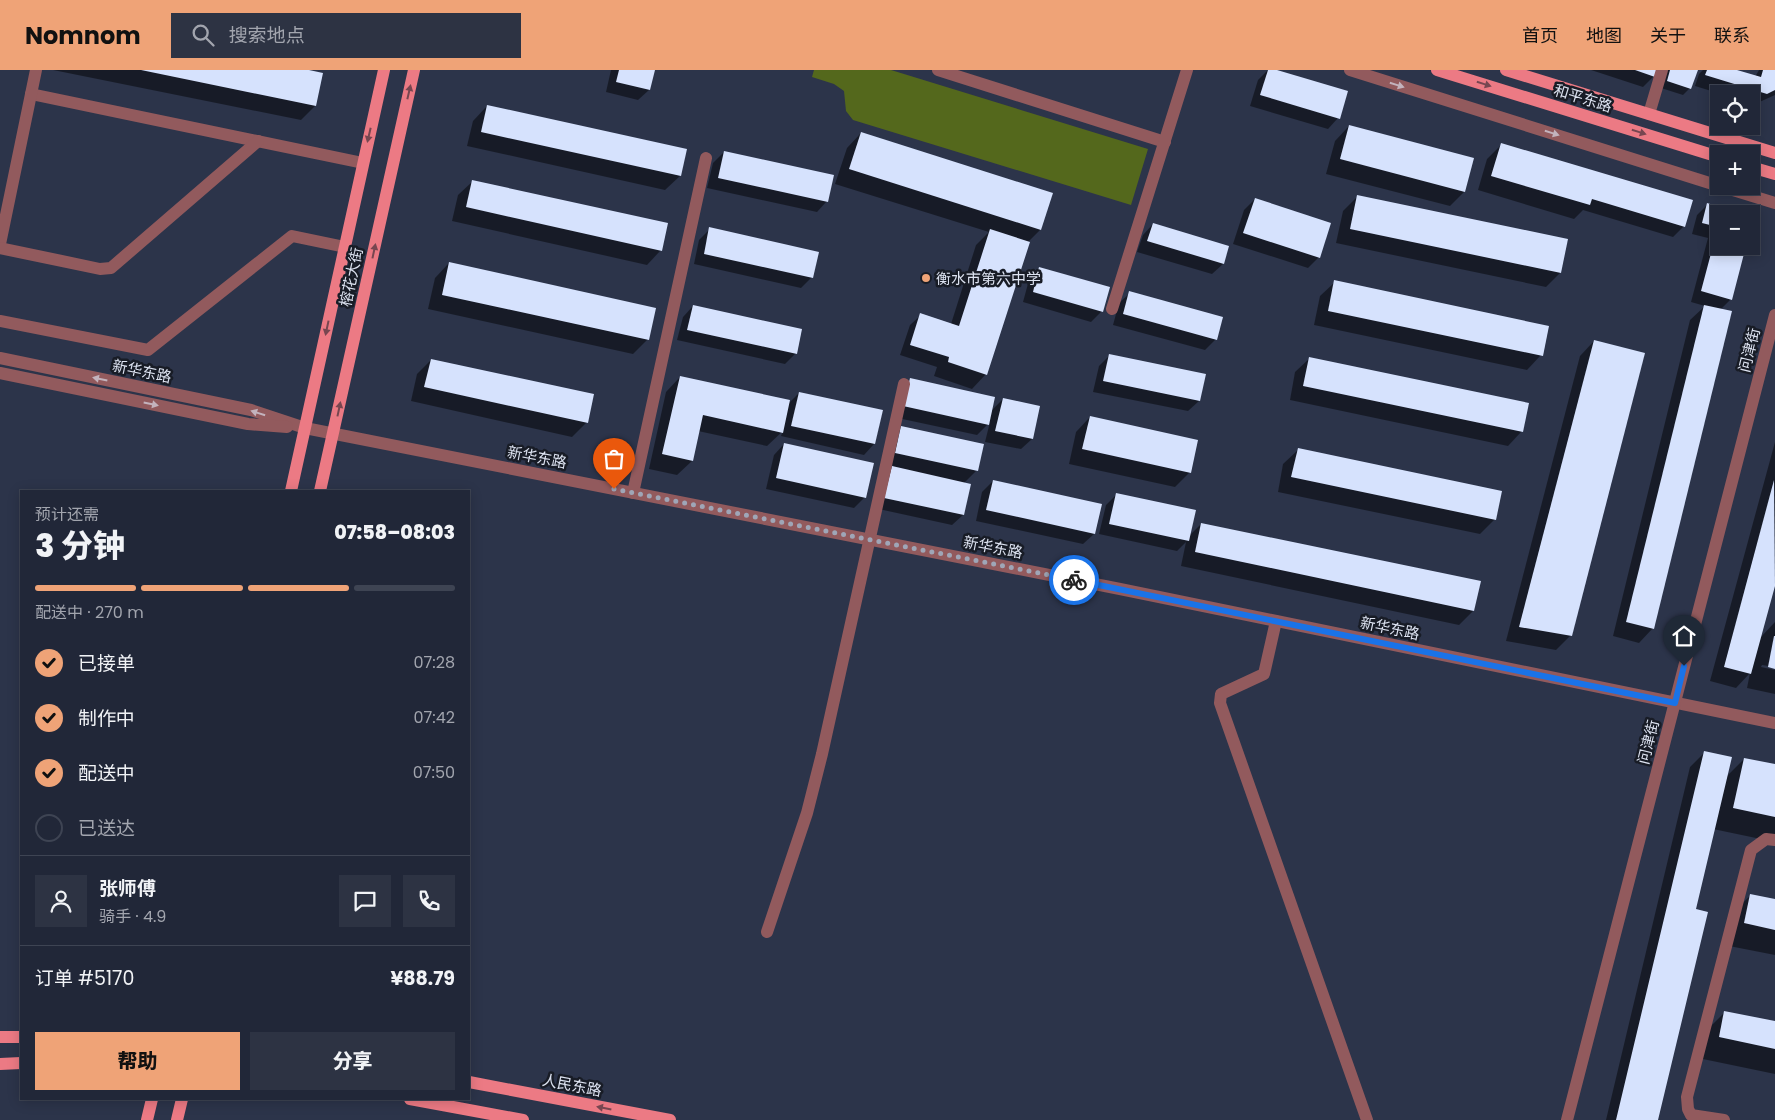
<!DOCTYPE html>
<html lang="zh">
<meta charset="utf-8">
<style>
body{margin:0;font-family:Poppins,"Noto Sans SC",sans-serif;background:#2d3343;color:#f1f3f6;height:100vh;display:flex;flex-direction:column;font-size:19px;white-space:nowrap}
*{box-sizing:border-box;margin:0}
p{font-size:16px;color:#a2a5ae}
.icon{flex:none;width:28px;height:28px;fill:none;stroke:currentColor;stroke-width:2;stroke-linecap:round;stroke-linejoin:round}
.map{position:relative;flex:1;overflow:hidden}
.sheet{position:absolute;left:20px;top:420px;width:450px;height:610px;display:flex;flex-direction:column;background:#212738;border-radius:0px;box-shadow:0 2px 12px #0003,0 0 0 1px #3e4453}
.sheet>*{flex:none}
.tools{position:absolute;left:1710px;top:15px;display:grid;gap:10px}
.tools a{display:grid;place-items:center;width:50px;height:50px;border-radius:0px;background:#212738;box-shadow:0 2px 12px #0003,0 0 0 1px #3e4453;font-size:25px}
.pin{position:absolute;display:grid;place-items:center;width:42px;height:42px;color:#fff;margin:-51px -21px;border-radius:50% 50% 50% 0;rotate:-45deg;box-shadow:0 0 5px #0007}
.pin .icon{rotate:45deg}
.courier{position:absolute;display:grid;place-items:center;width:50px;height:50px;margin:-25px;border:4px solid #1a73e8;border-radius:50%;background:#fff;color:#222;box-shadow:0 1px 6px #0007}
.summary em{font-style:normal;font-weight:800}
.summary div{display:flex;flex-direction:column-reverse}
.summary{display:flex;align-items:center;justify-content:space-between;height:85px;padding:0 15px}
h1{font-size:32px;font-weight:800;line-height:38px}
.bar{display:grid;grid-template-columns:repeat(4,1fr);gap:8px 5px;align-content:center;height:60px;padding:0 15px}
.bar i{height:6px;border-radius:4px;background:#3e4453}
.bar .selected{background:#efa377}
.bar p{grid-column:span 4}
.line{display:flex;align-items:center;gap:12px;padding:0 15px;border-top:1px solid #3e4453}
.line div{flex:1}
.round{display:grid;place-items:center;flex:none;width:52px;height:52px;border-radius:0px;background:#2d3343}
ol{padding:0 15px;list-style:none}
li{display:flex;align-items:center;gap:15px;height:55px}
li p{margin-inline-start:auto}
li .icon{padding:5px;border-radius:50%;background:#efa377;color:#111;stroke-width:4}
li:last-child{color:#a2a5ae}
li i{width:28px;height:28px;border:2px solid #3e4453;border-radius:50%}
.primary-button{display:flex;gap:10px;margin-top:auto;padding:10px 15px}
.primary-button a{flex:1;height:58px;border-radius:0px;background:#efa377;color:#111;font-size:20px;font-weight:800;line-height:58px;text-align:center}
.primary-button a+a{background:#2d3343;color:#f1f3f6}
header{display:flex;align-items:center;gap:30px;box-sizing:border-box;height:70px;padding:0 25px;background:#efa377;color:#111}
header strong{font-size:24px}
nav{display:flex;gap:28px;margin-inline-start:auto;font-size:18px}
.search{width:350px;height:45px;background:#2d3343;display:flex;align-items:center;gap:12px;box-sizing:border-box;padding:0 18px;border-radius:0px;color:#a2a5ae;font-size:19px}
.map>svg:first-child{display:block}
.green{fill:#54681c}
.shadow{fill:#0007}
.building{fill:#d6e2fd}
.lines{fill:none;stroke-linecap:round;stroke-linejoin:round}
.minor{stroke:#925a5d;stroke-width:12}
.major{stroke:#ec7a84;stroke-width:12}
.oneway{fill:#774650}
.oneway2{fill:#c3b3bd}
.done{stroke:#9fa6b7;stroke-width:5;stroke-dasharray:0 9}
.route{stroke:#1a73e8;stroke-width:6}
.poi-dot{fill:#efa377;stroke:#181c26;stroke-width:2}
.labels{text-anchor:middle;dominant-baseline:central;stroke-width:5;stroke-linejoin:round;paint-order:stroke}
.street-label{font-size:15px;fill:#dde3f1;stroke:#181c26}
.poi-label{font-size:15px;fill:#dde3f1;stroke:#181c26;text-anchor:start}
</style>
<header>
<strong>Nomnom</strong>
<div class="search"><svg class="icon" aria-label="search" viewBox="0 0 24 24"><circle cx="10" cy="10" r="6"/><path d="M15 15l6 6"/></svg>搜索地点</div>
<nav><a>首页</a><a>地图</a><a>关于</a><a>联系</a></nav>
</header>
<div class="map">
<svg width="1775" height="1050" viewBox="0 0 1775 1050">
<rect width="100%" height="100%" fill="#2c344a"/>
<polygon class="green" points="814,0 891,0 1148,79 1131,135 853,50 846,41 844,21 834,14 812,7"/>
<g class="shadow">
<polygon points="53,0 302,0 315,36 301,50"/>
<polygon points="611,0 654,0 649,20 638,30 606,22"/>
<polygon points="1268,0 1272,0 1338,48 1328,59 1250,36 1258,10"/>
<polygon points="1591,0 1656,0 1654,6 1643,17"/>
<polygon points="1667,0 1697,0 1690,18 1683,25 1661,18"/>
<polygon points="1703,0 1733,0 1755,7 1759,0 1775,0 1775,25 1755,34 1751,33 1751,24 1721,24 1695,16 1699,4"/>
<polygon points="487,36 680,106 665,120 467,76 473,51"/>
<polygon points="1349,56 1464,122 1450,136 1326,104 1335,71"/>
<polygon points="861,63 1052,124 1040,160 1028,172 986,304 972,319 934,306 937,297 900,285 910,255 921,245 951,254 976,175 989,162 835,114 847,78"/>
<polygon points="1502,74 1684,156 1673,167 1583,140 1574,149 1478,120 1487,89"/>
<polygon points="724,82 827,131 817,142 707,118 713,93"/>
<polygon points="473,111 661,180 647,195 452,151 458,125"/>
<polygon points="1358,126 1567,170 1560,203 1546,217 1336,173 1343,141"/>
<polygon points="1255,129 1319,187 1308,198 1233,174 1244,140"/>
<polygon points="1708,134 1740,144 1719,144 1719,176 1731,229 1720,240 1653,558 1639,573 1613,566 1690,250 1705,236 1691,232 1708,168 1692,164 1697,145"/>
<polygon points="1153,154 1223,194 1212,204 1137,182 1143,165"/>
<polygon points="710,159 812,207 801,218 694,194 699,170"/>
<polygon points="449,193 654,239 647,270 633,284 428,239 435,208"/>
<polygon points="1040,199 1102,241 1091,252 1023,232 1029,210"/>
<polygon points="1335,212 1541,285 1527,300 1314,255 1320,226"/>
<polygon points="1130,223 1216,269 1205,280 1113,255 1119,233"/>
<polygon points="693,236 796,283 785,294 677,270 683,247"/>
<polygon points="1594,271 1571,565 1556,580 1506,571 1580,286"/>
<polygon points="1109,286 1199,331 1188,341 1093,322 1099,296"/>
<polygon points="1310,288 1522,361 1508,376 1290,330 1295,302"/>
<polygon points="431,290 587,352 572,367 411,331 417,304"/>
<polygon points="680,307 787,335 799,323 874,374 864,385 781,366 783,361 767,376 698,361 692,391 677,405 649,399 666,322"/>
<polygon points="910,309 990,342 1003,329 1032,369 1021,379 985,372 990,352 977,365 893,347 899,320"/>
<polygon points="1090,347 1190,402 1175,417 1069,394 1076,362"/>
<polygon points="890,368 976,401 964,413 963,445 952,455 874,438 881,408 894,396 885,394"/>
<polygon points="1775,372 1775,511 1760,568 1775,552 1775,597 1762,595 1761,597 1775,600 1775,624 1747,618 1750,603 1736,618 1710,611"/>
<polygon points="784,374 865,427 854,438 766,419 774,385"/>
<polygon points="1298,380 1500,422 1494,450 1480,464 1278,422 1283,394"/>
<polygon points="993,411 1094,464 1083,474 976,451 982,422"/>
<polygon points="1117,424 1189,466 1201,454 1473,541 1459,555 1181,496 1186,472 1177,481 1099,464 1106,435"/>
<polygon points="1705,682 1726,707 1744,689 1775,695 1775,772 1713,759 1694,840 1657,1050 1606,1050 1690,697"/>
<polygon points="1751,825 1775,830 1775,885 1724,875 1729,846"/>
<polygon points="1725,942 1775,953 1775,1004 1698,988 1703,964"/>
</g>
<g class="building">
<polygon points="141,0 309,0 323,3 316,36"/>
<polygon points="619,0 655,0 650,20 616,12"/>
<polygon points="1268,0 1277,0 1348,21 1340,49 1260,25"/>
<polygon points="1635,0 1657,0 1655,7"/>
<polygon points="1670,0 1698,0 1691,19 1667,11"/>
<polygon points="1707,0 1737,0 1761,7 1763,0 1775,0 1775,20 1767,24 1705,5"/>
<polygon points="487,35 687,79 681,106 481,62"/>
<polygon points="1349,55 1474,88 1465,122 1340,89"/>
<polygon points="861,62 1053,123 1041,160 849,99"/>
<polygon points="1501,73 1693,130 1685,157 1592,129 1590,135 1491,106"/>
<polygon points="724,81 834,105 828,132 718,108"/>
<polygon points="472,110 668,153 662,181 466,137"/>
<polygon points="1357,125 1568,169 1561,203 1350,159"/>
<polygon points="1255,128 1331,153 1320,188 1243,163"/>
<polygon points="1707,133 1742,144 1719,144 1719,176 1746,176 1732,230 1701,221 1718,157 1702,153"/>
<polygon points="1153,153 1229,176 1224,194 1147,171"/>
<polygon points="709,157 819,182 813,208 704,184"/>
<polygon points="990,159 1030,172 987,305 948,292 949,287 910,275 920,243 959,256"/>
<polygon points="449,192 656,238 649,270 442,225"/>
<polygon points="1039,197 1110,217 1103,242 1033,222"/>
<polygon points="1334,210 1549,256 1543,286 1328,241"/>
<polygon points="1129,221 1223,247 1217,270 1123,244"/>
<polygon points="693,235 802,259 797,284 687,260"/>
<polygon points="1704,235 1732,241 1654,559 1626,552"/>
<polygon points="1594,270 1645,283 1572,566 1519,557"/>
<polygon points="1109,284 1206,304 1200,331 1103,311"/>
<polygon points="1309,287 1529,333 1523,362 1303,316"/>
<polygon points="431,289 594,324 588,353 424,317"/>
<polygon points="680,306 790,330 783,363 703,345 693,391 662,384"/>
<polygon points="910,308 995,327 989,355 903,336"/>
<polygon points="799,322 883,340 875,374 791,356"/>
<polygon points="1003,328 1040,336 1033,369 995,361"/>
<polygon points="1090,346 1198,370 1191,403 1082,379"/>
<polygon points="901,356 984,374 978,401 895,383"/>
<polygon points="784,373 874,393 866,428 776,408"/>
<polygon points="1298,378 1502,421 1496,450 1291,407"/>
<polygon points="892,396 971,414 964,445 884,428"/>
<polygon points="993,410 1102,434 1095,464 986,440"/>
<polygon points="1774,410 1775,516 1751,604 1724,597"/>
<polygon points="1116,423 1196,440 1189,471 1109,454"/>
<polygon points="1201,453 1481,511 1474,541 1195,482"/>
<polygon points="1774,566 1775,566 1775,599 1768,597"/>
<polygon points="1704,681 1732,687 1696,839 1708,842 1658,1050 1616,1050"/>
<polygon points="1744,688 1775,694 1775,747 1733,738"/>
<polygon points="1750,824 1775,829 1775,860 1744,853"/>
<polygon points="1724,941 1775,951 1775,979 1719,967"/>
</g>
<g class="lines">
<g class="minor">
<polyline points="938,0 1165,72"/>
<polyline points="1350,0 1719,116"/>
<polyline points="31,24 363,93"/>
<polyline points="1649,44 1662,0"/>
<polyline points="1720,116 1775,133"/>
<polyline points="0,174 36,0"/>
<polyline points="0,178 100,199 111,198 258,71"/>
<polyline points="1112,239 1187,0"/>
<polyline points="0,251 148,280 292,166 345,177"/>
<polyline points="0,288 251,340 305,358 1120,519 1775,653"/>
<polyline points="0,303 248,354 287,357"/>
<polyline points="633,423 706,88"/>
<polyline points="1276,551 1264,604 1221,624 1220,633 1367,1050"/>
<polyline points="767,862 807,743 822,684 904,314"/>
<polyline points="1567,1050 1775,245"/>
<polyline points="1724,1050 1691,1045 1688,1039 1687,1027 1751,780 1766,769 1775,770"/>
</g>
<g class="major">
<polyline points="1437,0 1719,87"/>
<polyline points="1506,0 1775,83"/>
<polyline points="1751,97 1775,104"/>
<polyline points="291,421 384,0"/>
<polyline points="320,421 414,0"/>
<polyline points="0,967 21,967"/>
<polyline points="0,994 21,993"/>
<polyline points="469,1012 670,1050"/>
<polyline points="410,1029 523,1050"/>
<polyline points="147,1050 152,1029"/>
<polyline points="177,1050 182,1029"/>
</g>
</g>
<defs><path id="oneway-solid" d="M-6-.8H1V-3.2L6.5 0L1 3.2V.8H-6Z" transform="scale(1.25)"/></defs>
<g class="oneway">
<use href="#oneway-solid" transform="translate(1484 14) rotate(17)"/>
<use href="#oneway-solid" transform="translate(409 22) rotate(-77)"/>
<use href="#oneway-solid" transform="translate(1639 62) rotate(17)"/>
<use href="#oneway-solid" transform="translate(369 65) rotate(103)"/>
<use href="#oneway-solid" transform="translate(374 181) rotate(-78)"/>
<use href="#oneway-solid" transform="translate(327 258) rotate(102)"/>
<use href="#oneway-solid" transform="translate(339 339) rotate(-78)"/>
<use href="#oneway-solid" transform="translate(604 1038) rotate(-169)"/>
</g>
<g class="oneway2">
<use href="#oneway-solid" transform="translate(1397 15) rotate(17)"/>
<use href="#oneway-solid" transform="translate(1552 63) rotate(17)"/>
<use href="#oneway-solid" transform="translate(100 309) rotate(-168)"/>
<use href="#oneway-solid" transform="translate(151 334) rotate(12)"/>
<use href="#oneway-solid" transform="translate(258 343) rotate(-162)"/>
</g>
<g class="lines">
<polyline class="done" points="614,419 1074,510"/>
<polyline class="route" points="1074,510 1675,633 1684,596"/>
</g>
<circle class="poi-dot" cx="926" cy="208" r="5"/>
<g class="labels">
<g class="street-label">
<text transform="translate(1583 28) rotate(17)">和平东路</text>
<text transform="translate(351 207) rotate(-78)">榕花大街</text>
<text transform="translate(1749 280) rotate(-76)">问津街</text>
<text transform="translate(142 301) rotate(12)">新华东路</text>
<text transform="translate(537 387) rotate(11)">新华东路</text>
<text transform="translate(993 477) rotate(11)">新华东路</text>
<text transform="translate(1390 558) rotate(12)">新华东路</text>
<text transform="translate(1648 672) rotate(-76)">问津街</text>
<text transform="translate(572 1015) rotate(11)">人民东路</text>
</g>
<g class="poi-label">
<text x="936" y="208">衡水市第六中学</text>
</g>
</g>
</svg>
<div class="tools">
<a><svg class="icon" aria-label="locate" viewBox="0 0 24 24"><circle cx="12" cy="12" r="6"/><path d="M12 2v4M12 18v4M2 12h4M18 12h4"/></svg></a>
<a>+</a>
<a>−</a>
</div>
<div class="pin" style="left:614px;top:419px;background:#ea580c"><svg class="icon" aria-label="bag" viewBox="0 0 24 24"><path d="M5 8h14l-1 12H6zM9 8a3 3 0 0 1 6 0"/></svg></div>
<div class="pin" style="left:1684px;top:596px;background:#1f2937"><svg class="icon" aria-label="home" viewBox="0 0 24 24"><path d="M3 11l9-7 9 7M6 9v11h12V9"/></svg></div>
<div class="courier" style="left:1074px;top:510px"><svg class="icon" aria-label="bike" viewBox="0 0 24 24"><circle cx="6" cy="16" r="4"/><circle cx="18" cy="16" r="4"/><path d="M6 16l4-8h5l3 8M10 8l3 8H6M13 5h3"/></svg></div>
<section class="sheet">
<div class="summary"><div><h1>3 分钟</h1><p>预计还需</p></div><em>07:58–08:03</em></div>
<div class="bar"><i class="selected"></i><i class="selected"></i><i class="selected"></i><i></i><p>配送中 · 270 m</p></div>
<ol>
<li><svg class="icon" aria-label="check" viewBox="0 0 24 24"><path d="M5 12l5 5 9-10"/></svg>已接单<p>07:28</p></li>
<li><svg class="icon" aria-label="check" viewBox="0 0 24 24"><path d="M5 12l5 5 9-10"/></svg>制作中<p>07:42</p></li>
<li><svg class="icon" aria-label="check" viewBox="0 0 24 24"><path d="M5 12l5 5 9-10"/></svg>配送中<p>07:50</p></li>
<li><i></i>已送达</li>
</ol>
<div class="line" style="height:90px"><a class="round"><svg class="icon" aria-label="person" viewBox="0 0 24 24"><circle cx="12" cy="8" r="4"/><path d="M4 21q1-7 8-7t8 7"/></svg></a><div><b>张师傅</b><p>骑手 · 4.9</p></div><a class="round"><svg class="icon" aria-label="chat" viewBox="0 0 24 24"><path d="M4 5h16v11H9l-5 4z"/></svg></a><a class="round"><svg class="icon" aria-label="phone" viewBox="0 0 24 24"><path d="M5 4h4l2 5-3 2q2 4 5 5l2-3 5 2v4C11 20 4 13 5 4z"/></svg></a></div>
<div class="line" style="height:65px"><div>订单 #5170</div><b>¥88.79</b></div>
<div class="primary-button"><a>帮助</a><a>分享</a></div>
</section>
</div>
